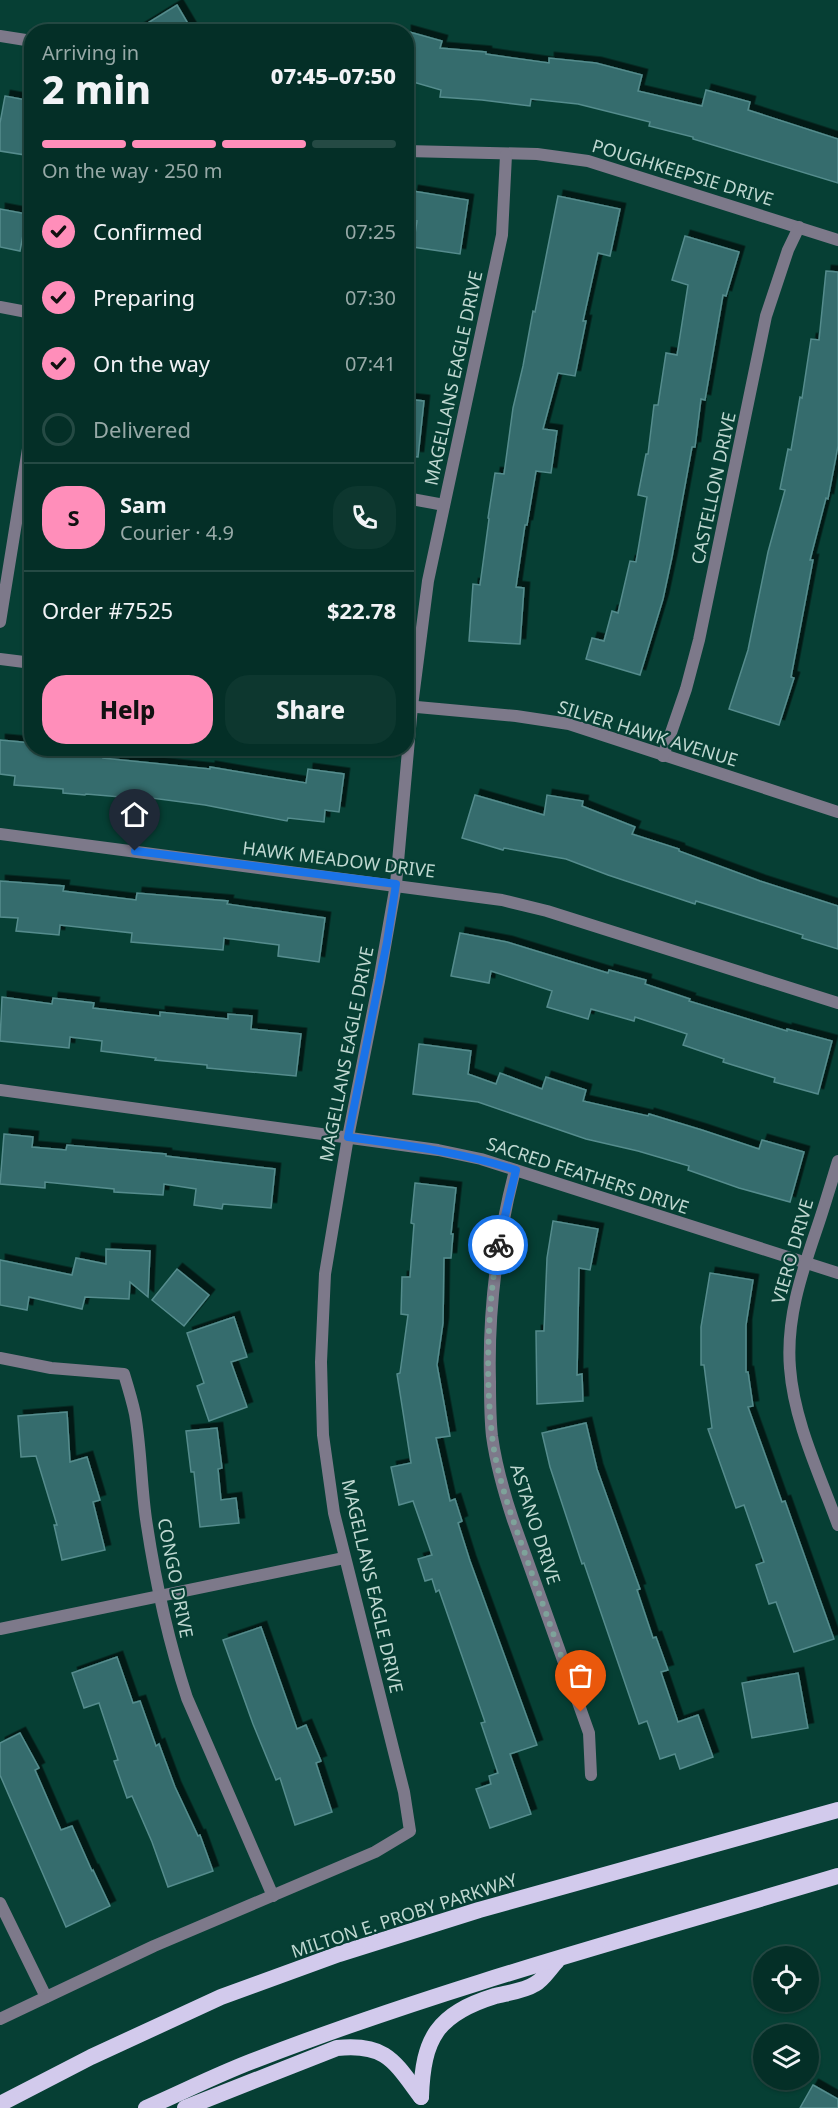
<!DOCTYPE html>
<meta charset="utf-8">
<style>
body{margin:0;font-family:"Noto Sans",sans-serif;background:#0d372f;color:#f1f3f6;height:100vh;display:flex;flex-direction:column;font-size:22px;white-space:nowrap}
*{box-sizing:border-box;margin:0}
p{font-size:20px;color:#97a9a7}
.icon{flex:none;width:33px;height:33px;fill:none;stroke:currentColor;stroke-width:2;stroke-linecap:round;stroke-linejoin:round}
.map{position:relative;flex:1;overflow:hidden}
.sheet{position:absolute;left:24px;top:24px;width:390px;height:732px;display:flex;flex-direction:column;background:#042f27;border-radius:24px;box-shadow:0 2px 4px #0004,0 0 0 2px #254a44}
.sheet>*{flex:none}
.buttons{position:absolute;left:753px;top:1946px;display:grid;gap:12px}
.buttons a{display:grid;place-items:center;width:66px;height:66px;border-radius:50%;background:#042f27;box-shadow:0 2px 4px #0004,0 0 0 2px #254a44;font-size:30px}
.pin{position:absolute;display:grid;place-items:center;width:51px;height:51px;color:#fff;margin:-62px -26px;border-radius:50% 50% 50% 0;rotate:-45deg;box-shadow:0 0 6px #0007}
.pin .icon{rotate:45deg}
.courier{position:absolute;display:grid;place-items:center;width:60px;height:60px;margin:-30px;border:4px solid #1a73e8;border-radius:50%;background:#fff;color:#222;box-shadow:0 2px 8px #0007}
.overview em{font-style:normal;font-weight:800}
.overview div{display:flex;flex-direction:column-reverse}
.overview{display:flex;align-items:center;justify-content:space-between;height:102px;padding:0 18px}
h1{font-size:39px;font-weight:800;line-height:45px}
.bar{display:grid;grid-template-columns:repeat(4,1fr);gap:9px 6px;align-content:center;height:72px;padding:0 18px}
.bar i{height:8px;border-radius:4px;background:#254a44}
.bar .selected{background:#ff8eba}
.bar p{grid-column:span 4}
.line{display:flex;align-items:center;gap:15px;padding:0 18px;border-top:2px solid #254a44}
.line div{flex:1}
.round{display:grid;place-items:center;flex:none;width:63px;height:63px;border-radius:24px;background:#0d372f}
ol{padding:0 18px;list-style:none}
li{display:flex;align-items:center;gap:18px;height:66px}
li p{margin-inline-start:auto}
li .icon{padding:6px;border-radius:50%;background:#ff8eba;color:#111;stroke-width:4}
li:last-child{color:#97a9a7}
li i{width:33px;height:33px;border:3px solid #254a44;border-radius:50%}
.primary-button{display:flex;gap:12px;margin-top:auto;padding:12px 18px}
.primary-button a{flex:1;height:69px;border-radius:24px;background:#ff8eba;color:#111;font-size:24px;font-weight:800;line-height:69px;text-align:center}
.primary-button a+a{background:#0d372f;color:#f1f3f6}
.map>svg:first-child{display:block}
.building{fill:#346c6d;stroke:#558c8d;stroke-width:1.5;filter:url(#shadow)}
.lines{fill:none;stroke-linecap:round;stroke-linejoin:round}
.minor{stroke:#7d798a;stroke-width:12}
.trunk{stroke:#d2caec;stroke-width:16}
.done{stroke:#7ea29a;stroke-width:6;stroke-dasharray:0 10.8}
.route{stroke:#1a73e8;stroke-width:8}
.labels{text-anchor:middle;dominant-baseline:central;stroke-width:4.5;stroke-linejoin:round;paint-order:stroke}
.street-label{font-size:18px;fill:#bfd8d1;stroke:#063f34}
</style>
<div class="map">
<svg width="838" height="2108" viewBox="0 0 838 2108">
<defs>
<filter id="shadow"><feDropShadow dx="5.5" dy="-5.5" stdDeviation="0" flood-color="#0009"/></filter>
</defs>
<rect width="100%" height="100%" fill="#063f34"/>
<g class="building">
<polygon points="177,5 193,32 133,32"/>
<polygon points="406,31 442,41 440,48 486,52 486,54 549,63 549,58 596,63 642,75 638,91 702,106 706,90 750,102 748,110 838,139 838,183 693,139 693,137 649,126 650,122 578,104 531,99 530,106 482,100 440,97 441,90 406,80"/>
<polygon points="5,96 32,101 32,156 0,151 0,123"/>
<polygon points="413,191 468,200 460,254 413,247 417,221 408,220"/>
<polygon points="558,196 620,209 610,256 598,253 583,321 586,321 575,376 558,373 543,429 557,431 551,473 536,471 527,525 525,525 516,587 524,588 520,644 469,641 473,584 480,585 489,519 488,518 495,473 504,474 513,408 523,366 533,311 535,312"/>
<polygon points="0,209 27,214 20,251 0,247"/>
<polygon points="685,236 739,252 726,296 723,295 705,400 701,399 695,447 692,447 672,557 663,599 640,675 586,659 592,638 604,641 612,611 618,613 630,561 636,562 647,497 638,495 646,454 648,454 654,405 658,405 666,353 677,355 688,285 672,280"/>
<polygon points="826,271 838,272 838,446 828,499 826,498 810,560 813,560 791,677 794,678 779,725 729,709 748,650 768,552 785,490 780,489 788,449 791,450 800,397 802,398 811,339 819,340"/>
<polygon points="406,399 424,401 418,457 406,456"/>
<polygon points="0,740 32,743 32,748 104,748 103,758 210,769 210,767 306,783 308,769 344,774 339,812 325,810 324,822 288,818 287,821 205,805 144,797 144,799 86,794 85,795 63,793 63,789 14,785 15,776 0,774"/>
<polygon points="475,795 544,815 547,795 583,801 582,806 635,827 632,834 679,849 679,851 760,881 838,906 838,949 802,938 803,935 696,901 695,904 608,875 566,859 504,848 503,850 462,838"/>
<polygon points="0,881 64,886 63,891 136,900 137,893 228,901 227,904 325,918 319,962 278,956 279,945 224,938 223,950 131,942 132,933 60,925 59,935 16,931 18,918 0,917"/>
<polygon points="460,933 507,942 608,973 609,970 646,980 645,984 690,999 689,1001 787,1031 787,1029 832,1041 818,1094 774,1082 775,1078 723,1062 724,1059 683,1045 687,1034 635,1017 634,1021 591,1009 588,1019 547,1007 552,991 491,971 489,983 451,976"/>
<polygon points="2,997 52,1004 53,998 94,1003 93,1008 160,1016 160,1012 228,1019 228,1014 252,1016 251,1029 301,1034 296,1076 207,1068 207,1065 155,1060 156,1058 101,1051 102,1041 70,1037 69,1048 0,1041"/>
<polygon points="419,1044 471,1051 468,1074 496,1084 500,1073 542,1089 546,1077 586,1090 583,1101 648,1116 649,1114 702,1130 759,1149 762,1140 804,1152 790,1202 739,1188 688,1170 689,1166 638,1151 586,1139 478,1102 413,1094"/>
<polygon points="4,1134 33,1137 32,1147 66,1150 67,1145 166,1154 166,1156 275,1169 271,1208 223,1204 222,1209 194,1205 196,1189 164,1184 163,1195 114,1192 114,1189 45,1182 45,1188 0,1184"/>
<polygon points="415,1183 456,1188 451,1234 453,1234 451,1258 444,1258 443,1323 437,1365 450,1436 436,1438 450,1501 455,1499 462,1521 458,1523 470,1561 537,1745 510,1754 531,1814 490,1828 476,1789 491,1784 489,1776 498,1773 481,1723 485,1722 439,1590 436,1592 432,1579 425,1581 418,1559 432,1555 413,1501 399,1505 391,1467 411,1463 397,1374 400,1373 408,1315 401,1314 402,1277 410,1277 414,1224 411,1223"/>
<polygon points="553,1221 598,1229 590,1270 579,1268 577,1375 582,1374 583,1401 537,1404 536,1331 544,1331 547,1258"/>
<polygon points="106,1249 150,1251 148,1297 130,1282 129,1299 85,1297 82,1309 29,1297 27,1310 0,1305 0,1260 72,1275 76,1258 106,1264"/>
<polygon points="177,1269 209,1295 184,1326 152,1300"/>
<polygon points="710,1273 753,1280 746,1325 746,1372 748,1372 753,1406 748,1407 782,1502 785,1501 834,1639 794,1652 776,1602 769,1604 756,1565 764,1562 744,1505 736,1508 708,1429 712,1428 704,1365 701,1365 701,1327"/>
<polygon points="234,1317 247,1357 231,1362 247,1407 209,1421 197,1386 204,1383 187,1333"/>
<polygon points="67,1412 70,1462 87,1457 100,1500 93,1502 105,1550 62,1560 54,1525 57,1525 36,1456 21,1457 18,1416"/>
<polygon points="586,1423 597,1469 640,1589 637,1590 653,1638 656,1637 668,1670 661,1672 678,1722 698,1715 713,1757 680,1769 675,1754 660,1759 647,1721 639,1724 584,1563 582,1564 550,1467 542,1433"/>
<polygon points="217,1428 222,1468 218,1469 221,1500 236,1498 239,1523 200,1527 194,1472 191,1472 186,1431"/>
<polygon points="261,1627 297,1729 306,1725 321,1761 316,1763 332,1812 295,1825 280,1778 276,1780 253,1724 223,1640"/>
<polygon points="117,1657 133,1703 140,1701 156,1746 159,1744 175,1787 198,1836 200,1835 213,1871 168,1887 152,1842 132,1796 127,1798 114,1761 118,1760 99,1703 84,1708 72,1673"/>
<polygon points="798,1673 808,1728 752,1738 742,1683"/>
<polygon points="20,1733 39,1768 35,1770 61,1830 72,1826 92,1871 93,1870 110,1906 66,1927 0,1775 0,1743"/>
<polygon points="813,2085 838,2099 838,2108 800,2108"/>
</g>
<g class="lines">
<g class="minor">
<polyline points="0,36 32,41"/>
<polyline points="406,151 537,154 588,161 838,240"/>
<polyline points="0,307 32,313"/>
<polyline points="406,498 444,505"/>
<polyline points="0,622 32,424"/>
<polyline points="0,659 32,663"/>
<polyline points="406,706 516,716 569,724 838,812"/>
<polyline points="663,756 686,689 699,640 766,316 788,250 799,227"/>
<polyline points="0,834 502,900 547,911 838,1003"/>
<polyline points="0,1090 438,1150 481,1159 838,1273"/>
<path d="M838,1161c-7,23 -14,47 -22,70 -15,44 -30,89 -26,137 4,54 30,107 48,157"/>
<path d="M515,1170c-18,70 -27,139 -25,212 0,18 0,36 2,54 4,29 12,57 21,84l76,213 2,42"/>
<path d="M0,1358l51,10 73,6c4,13 8,26 11,40 6,34 6,70 11,105 9,61 22,121 41,179l86,198"/>
<polyline points="0,1629 344,1558"/>
<polyline points="0,1903 46,1997"/>
<polyline points="0,2019 154,1946 375,1852 410,1831 404,1792 334,1513 323,1435 322,1400 321,1362 325,1274 348,1137 379,981 396,884 412,706 428,581 502,235 506,155"/>
</g>
<g class="trunk">
<path d="M421,2097c2,-59 16,-83 74,-101 12,-3 29,-5 40,-12 8,-4 15,-16 22,-23"/>
<polyline points="0,2104 91,2057 221,1997 339,1954 479,1910 838,1810"/>
<path d="M146,2108c37,-16 74,-35 112,-49 189,-73 386,-125 580,-183"/>
<path d="M185,2108l152,-60c49,-5 57,13 84,49"/>
</g>
</g>
<g class="lines">
<path class="done" d="M498,1245c-10,61 -13,128 -6,190 3,29 12,58 21,85l68,192"/>
<path class="route" d="M135,851l261,33 -9,58 -39,195c57,8 113,15 168,33l-18,75"/>
</g>
<g class="labels">
<g class="street-label">
<text transform="translate(683 172) rotate(17)">POUGHKEEPSIE DRIVE</text>
<text transform="translate(453 378) rotate(-78)">MAGELLANS EAGLE DRIVE</text>
<text transform="translate(713 488) rotate(-78)">CASTELLON DRIVE</text>
<text transform="translate(648 733) rotate(17)">SILVER HAWK AVENUE</text>
<text transform="translate(339 859) rotate(7)">HAWK MEADOW DRIVE</text>
<text transform="translate(346 1054) rotate(-79)">MAGELLANS EAGLE DRIVE</text>
<text transform="translate(588 1175) rotate(18)">SACRED FEATHERS DRIVE</text>
<text transform="translate(792 1251) rotate(-74)">VIERO DRIVE</text>
<text transform="translate(536 1524) rotate(72)">ASTANO DRIVE</text>
<text transform="translate(176 1578) rotate(79)">CONGO DRIVE</text>
<text transform="translate(373 1586) rotate(77)">MAGELLANS EAGLE DRIVE</text>
<text transform="translate(404 1915) rotate(-18)">MILTON E. PROBY PARKWAY</text>
</g>
</g>
</svg>
<div class="buttons">
<a><svg class="icon" aria-label="locate" viewBox="0 0 24 24"><circle cx="12" cy="12" r="6"/><path d="M12 2v4M12 18v4M2 12h4M18 12h4"/></svg></a>
<a><svg class="icon" aria-label="layers" viewBox="0 0 24 24"><path d="M12 4l9 5-9 5-9-5zM3 14l9 5 9-5"/></svg></a>
</div>
<div class="pin" style="left:581px;top:1712px;background:#ea580c"><svg class="icon" aria-label="bag" viewBox="0 0 24 24"><path d="M5 8h14l-1 12H6zM9 8a3 3 0 0 1 6 0"/></svg></div>
<div class="pin" style="left:135px;top:851px;background:#1f2937"><svg class="icon" aria-label="home" viewBox="0 0 24 24"><path d="M3 11l9-7 9 7M6 9v11h12V9"/></svg></div>
<div class="courier" style="left:498px;top:1245px"><svg class="icon" aria-label="bike" viewBox="0 0 24 24"><circle cx="6" cy="16" r="4"/><circle cx="18" cy="16" r="4"/><path d="M6 16l4-8h5l3 8M10 8l3 8H6M13 5h3"/></svg></div>
<section class="sheet">
<div class="overview"><div><h1>2 min</h1><p>Arriving in</p></div><em>07:45–07:50</em></div>
<div class="bar"><i class="selected"></i><i class="selected"></i><i class="selected"></i><i></i><p>On the way · 250 m</p></div>
<ol>
<li><svg class="icon" aria-label="check" viewBox="0 0 24 24"><path d="M5 12l5 5 9-10"/></svg>Confirmed<p>07:25</p></li>
<li><svg class="icon" aria-label="check" viewBox="0 0 24 24"><path d="M5 12l5 5 9-10"/></svg>Preparing<p>07:30</p></li>
<li><svg class="icon" aria-label="check" viewBox="0 0 24 24"><path d="M5 12l5 5 9-10"/></svg>On the way<p>07:41</p></li>
<li><i></i>Delivered</li>
</ol>
<div class="line" style="height:108px"><b class="round" style="background:#ff8eba;color:#111">S</b><div><b>Sam</b><p>Courier · 4.9</p></div><a class="round"><svg class="icon" aria-label="phone" viewBox="0 0 24 24"><path d="M5 4h4l2 5-3 2q2 4 5 5l2-3 5 2v4C11 20 4 13 5 4z"/></svg></a></div>
<div class="line" style="height:78px"><div>Order #7525</div><b>$22.78</b></div>
<div class="primary-button"><a>Help</a><a>Share</a></div>
</section>
</div>
